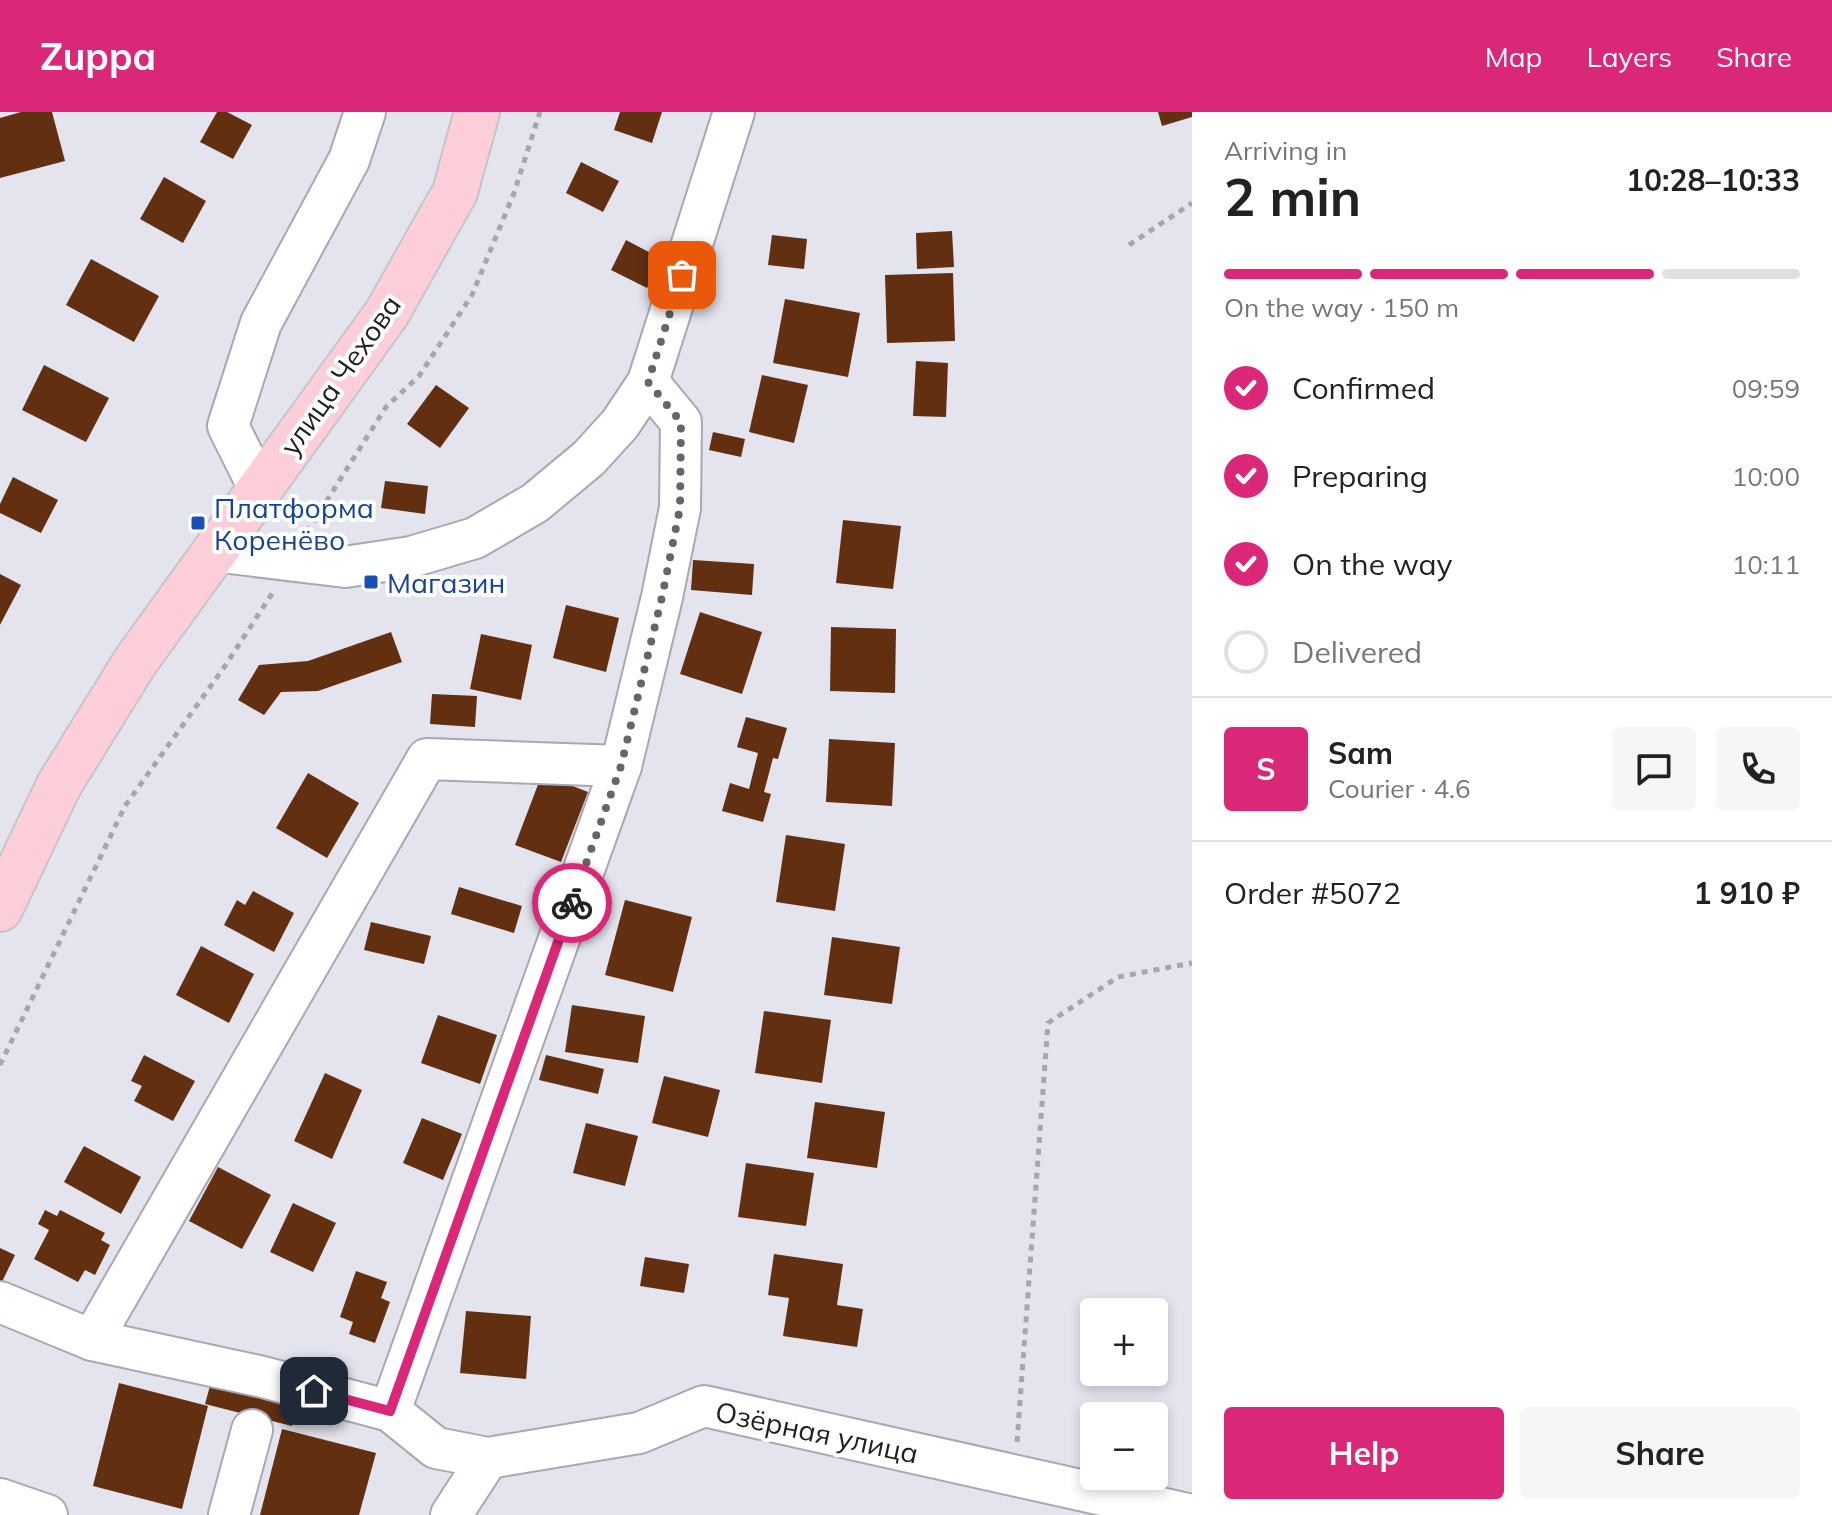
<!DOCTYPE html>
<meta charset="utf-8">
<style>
body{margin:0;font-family:Mulish,sans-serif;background:#f6f6f6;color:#222;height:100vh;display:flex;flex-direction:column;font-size:30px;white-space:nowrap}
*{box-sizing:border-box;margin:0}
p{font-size:26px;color:#767676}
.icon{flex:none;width:44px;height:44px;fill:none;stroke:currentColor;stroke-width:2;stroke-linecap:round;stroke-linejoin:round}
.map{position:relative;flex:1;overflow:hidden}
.side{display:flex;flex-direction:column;background:#fff;width:640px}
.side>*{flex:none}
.buttons{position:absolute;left:1080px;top:1186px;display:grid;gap:16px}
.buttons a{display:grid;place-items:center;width:88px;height:88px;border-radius:8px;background:#fff;box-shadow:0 4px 12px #0003;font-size:40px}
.pin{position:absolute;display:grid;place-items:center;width:68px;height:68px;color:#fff;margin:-34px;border-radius:16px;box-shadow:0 4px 12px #0006}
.courier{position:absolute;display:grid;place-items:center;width:80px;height:80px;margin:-40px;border:6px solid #db2777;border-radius:50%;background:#fff;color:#222;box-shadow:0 2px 10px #0007}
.head em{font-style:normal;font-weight:700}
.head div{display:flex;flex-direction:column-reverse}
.head{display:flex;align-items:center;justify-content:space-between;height:136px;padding:0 32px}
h1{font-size:52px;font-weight:700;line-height:60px}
.bar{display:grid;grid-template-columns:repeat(4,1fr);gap:12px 8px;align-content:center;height:96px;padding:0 32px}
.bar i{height:10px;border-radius:6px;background:#e0e0e0}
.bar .on{background:#db2777}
.bar p{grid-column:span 4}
.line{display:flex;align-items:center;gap:20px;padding:0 32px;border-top:2px solid #e0e0e0}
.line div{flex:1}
.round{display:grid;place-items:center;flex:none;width:84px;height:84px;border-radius:8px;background:#f6f6f6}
ol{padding:0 32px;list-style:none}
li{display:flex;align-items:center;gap:24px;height:88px}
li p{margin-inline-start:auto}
li .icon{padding:8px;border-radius:50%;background:#db2777;color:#fff;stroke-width:4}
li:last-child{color:#767676}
li i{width:44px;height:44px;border:4px solid #e0e0e0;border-radius:50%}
.cta{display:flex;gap:16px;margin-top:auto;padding:16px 32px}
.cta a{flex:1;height:92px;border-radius:8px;background:#db2777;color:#fff;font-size:32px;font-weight:700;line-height:92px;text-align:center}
.cta a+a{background:#f6f6f6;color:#222}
header{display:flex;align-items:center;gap:48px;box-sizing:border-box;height:112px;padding:0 40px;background:#db2777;color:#fff}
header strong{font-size:38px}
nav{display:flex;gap:44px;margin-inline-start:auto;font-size:28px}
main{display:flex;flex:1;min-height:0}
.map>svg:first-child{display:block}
.building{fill:#623011}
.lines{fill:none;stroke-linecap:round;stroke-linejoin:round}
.minor-casing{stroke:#a8a8b1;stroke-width:44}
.major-casing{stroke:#c5c5c6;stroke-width:48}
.path{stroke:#a6a6ae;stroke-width:5;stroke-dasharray:6 6;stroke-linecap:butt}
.minor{stroke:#fff;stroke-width:40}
.major{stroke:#fbceda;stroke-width:44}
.done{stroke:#65656a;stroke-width:8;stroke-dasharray:0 14.4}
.route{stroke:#db2777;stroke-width:10}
.transit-dot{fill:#1a4fb4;stroke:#fff;stroke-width:3}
.labels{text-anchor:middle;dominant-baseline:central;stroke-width:8;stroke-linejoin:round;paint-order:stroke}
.street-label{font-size:28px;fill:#202023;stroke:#fff}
.transit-label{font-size:28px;fill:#164399;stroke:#fff;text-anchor:start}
</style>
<header>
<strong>Zuppa</strong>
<nav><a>Map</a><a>Layers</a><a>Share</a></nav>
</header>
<main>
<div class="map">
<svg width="1192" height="1403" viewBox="0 0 1192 1403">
<rect width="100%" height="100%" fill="#e4e4ee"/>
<g class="building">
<polygon points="21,0 52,0 65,49 0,66 0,6"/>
<polygon points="217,0 227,0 252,13 233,47 200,30"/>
<polygon points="620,0 662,0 652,31 614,18"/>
<polygon points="1158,0 1192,0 1192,5 1162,14"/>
<polygon points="581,50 619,69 603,100 566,81"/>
<polygon points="164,65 206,89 183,131 140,107"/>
<polygon points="952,119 954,155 917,157 916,121"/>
<polygon points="772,123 807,127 804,157 768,153"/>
<polygon points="626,128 662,147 647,176 611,158"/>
<polygon points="91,147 159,184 134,230 66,193"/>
<polygon points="953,161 955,229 887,231 885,163"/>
<polygon points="785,187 860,201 848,265 773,251"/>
<polygon points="916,249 948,251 946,305 913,304"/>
<polygon points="44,253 109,286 86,330 22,298"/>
<polygon points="762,263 808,273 794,331 749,320"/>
<polygon points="436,273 469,296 440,336 407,312"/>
<polygon points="713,320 745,327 741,345 709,338"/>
<polygon points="13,365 58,388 41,421 0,401 0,392"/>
<polygon points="385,369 428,374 425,402 381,396"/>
<polygon points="843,408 901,414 893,477 836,471"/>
<polygon points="693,448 754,452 752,483 691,478"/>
<polygon points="0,462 21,473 0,513"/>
<polygon points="566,493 619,506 606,560 553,546"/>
<polygon points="700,500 762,520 742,582 680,562"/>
<polygon points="831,515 896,517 895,581 830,579"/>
<polygon points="391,520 402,550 318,579 281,580 264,603 238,588 259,553 308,549"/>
<polygon points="481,522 532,533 521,588 470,577"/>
<polygon points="432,582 477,584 475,615 430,612"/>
<polygon points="746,605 787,616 778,647 773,646 764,680 771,682 763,710 722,699 730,671 749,677 758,641 737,635"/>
<polygon points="829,627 895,631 892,694 826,690"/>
<polygon points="308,661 359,691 327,746 276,716"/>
<polygon points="542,662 588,680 561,750 515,733"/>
<polygon points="786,723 845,732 835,799 776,790"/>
<polygon points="459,775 522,794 514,821 451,802"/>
<polygon points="253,779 294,801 274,840 224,813 237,788 245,793"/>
<polygon points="625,788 692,805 673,880 605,863"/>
<polygon points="371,810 431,824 424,852 364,838"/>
<polygon points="832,825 900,835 892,892 824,883"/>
<polygon points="201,834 254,862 229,911 176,883"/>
<polygon points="572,893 645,904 638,951 565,940"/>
<polygon points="764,899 831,908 822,971 755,961"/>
<polygon points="438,903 497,923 480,972 421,951"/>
<polygon points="144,943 195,969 173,1009 134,989 142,974 131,969"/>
<polygon points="546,943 604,957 598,982 539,968"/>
<polygon points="325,961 362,978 332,1047 294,1029"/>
<polygon points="664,964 720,978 708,1025 652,1011"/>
<polygon points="815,990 885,1000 877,1056 807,1046"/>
<polygon points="422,1006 462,1022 443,1068 403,1051"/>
<polygon points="586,1011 638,1024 625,1074 573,1061"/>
<polygon points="84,1034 141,1065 121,1102 64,1070"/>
<polygon points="746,1051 814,1061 806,1114 738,1105"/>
<polygon points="218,1055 271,1083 242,1137 189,1109"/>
<polygon points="293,1091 336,1111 313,1160 270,1140"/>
<polygon points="45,1098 57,1104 60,1098 105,1121 101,1128 110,1133 95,1163 85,1158 78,1170 34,1147 49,1118 38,1112"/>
<polygon points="0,1136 15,1143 0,1174"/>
<polygon points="774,1142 843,1152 837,1193 863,1197 857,1235 783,1224 789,1186 768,1183"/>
<polygon points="645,1145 689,1152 684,1181 640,1174"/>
<polygon points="356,1159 387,1170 381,1186 390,1190 375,1231 349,1222 353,1210 340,1205"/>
<polygon points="466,1199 531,1204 526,1267 460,1261"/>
<polygon points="211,1270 298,1291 292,1314 205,1292"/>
<polygon points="119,1271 208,1294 182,1397 93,1374"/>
<polygon points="282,1317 376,1341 359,1403 260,1403"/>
</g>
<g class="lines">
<defs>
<g id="minor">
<polyline points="260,378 228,314 261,211 349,48 365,0"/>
<polyline points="213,439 345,455 411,445 475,426 535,391 589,346 620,312 648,270 734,0"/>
<polyline points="0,1190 92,1228 263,1265 390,1299 436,1336 488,1346 639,1321 704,1294 1192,1403"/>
<polyline points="92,1228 427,647 621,654"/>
<polyline points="390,1299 621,654 662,485 680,396 681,310 648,270"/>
<polyline points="0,1387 47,1403"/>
<polyline points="229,1403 252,1318"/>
<polyline points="451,1403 488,1346"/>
</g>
<polyline id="major" points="0,797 59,673 135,550 387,201 455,80 477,0"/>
</defs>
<use href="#minor" class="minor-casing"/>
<use href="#major" class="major-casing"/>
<g class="path">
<polyline points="1129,133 1192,91"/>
<polyline points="307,420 386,295 419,264 472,183 514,81 540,0"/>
<polyline points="0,953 125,694 225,554 275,477"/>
<polyline points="1017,1330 1048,911 1118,865 1192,851"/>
</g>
<use href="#minor" class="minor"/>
<use href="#major" class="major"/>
</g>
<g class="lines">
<polyline class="done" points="572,791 621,654 662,485 680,396 681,310 648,270 682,163"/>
<polyline class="route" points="314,1279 390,1299 572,791"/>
</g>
<g class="transit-dot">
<rect x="190" y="403" width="16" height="16" rx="4"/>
<rect x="363" y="462" width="16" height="16" rx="4"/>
</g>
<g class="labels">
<g class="street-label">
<text transform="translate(340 263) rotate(-55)">улица Чехова</text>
<text transform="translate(817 1320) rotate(12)">Озёрная улица</text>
</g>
<g class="transit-label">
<text x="214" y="395">Платформа<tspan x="214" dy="32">Коренёво</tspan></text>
<text x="387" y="470">Магазин</text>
</g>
</g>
</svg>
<div class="buttons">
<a>+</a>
<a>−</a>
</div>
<div class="pin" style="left:682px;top:163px;background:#ea580c"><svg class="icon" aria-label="bag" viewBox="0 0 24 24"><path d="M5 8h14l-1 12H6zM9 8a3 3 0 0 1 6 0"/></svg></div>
<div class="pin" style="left:314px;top:1279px;background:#1f2937"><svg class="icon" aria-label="home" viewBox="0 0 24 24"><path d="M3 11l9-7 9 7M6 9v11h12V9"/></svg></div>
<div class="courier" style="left:572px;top:791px"><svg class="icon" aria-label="bike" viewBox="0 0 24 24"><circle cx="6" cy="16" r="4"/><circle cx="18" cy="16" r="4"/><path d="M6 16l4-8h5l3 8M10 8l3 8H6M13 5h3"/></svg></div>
</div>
<section class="side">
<div class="head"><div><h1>2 min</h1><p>Arriving in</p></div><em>10:28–10:33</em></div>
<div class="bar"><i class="on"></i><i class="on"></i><i class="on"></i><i></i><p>On the way · 150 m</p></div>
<ol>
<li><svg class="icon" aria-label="check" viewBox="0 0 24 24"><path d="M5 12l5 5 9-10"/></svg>Confirmed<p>09:59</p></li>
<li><svg class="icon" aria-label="check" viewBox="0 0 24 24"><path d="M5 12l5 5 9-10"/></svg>Preparing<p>10:00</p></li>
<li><svg class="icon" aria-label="check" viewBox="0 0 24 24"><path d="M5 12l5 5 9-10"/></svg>On the way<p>10:11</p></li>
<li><i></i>Delivered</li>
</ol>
<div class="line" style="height:144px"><b class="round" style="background:#db2777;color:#fff">S</b><div><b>Sam</b><p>Courier · 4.6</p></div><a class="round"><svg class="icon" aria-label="chat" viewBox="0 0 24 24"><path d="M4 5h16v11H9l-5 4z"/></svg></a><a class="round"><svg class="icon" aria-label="phone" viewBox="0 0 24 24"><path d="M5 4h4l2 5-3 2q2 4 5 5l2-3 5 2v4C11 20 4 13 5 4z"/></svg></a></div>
<div class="line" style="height:104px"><div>Order #5072</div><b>1 910 ₽</b></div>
<div class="cta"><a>Help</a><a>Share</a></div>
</section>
</main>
